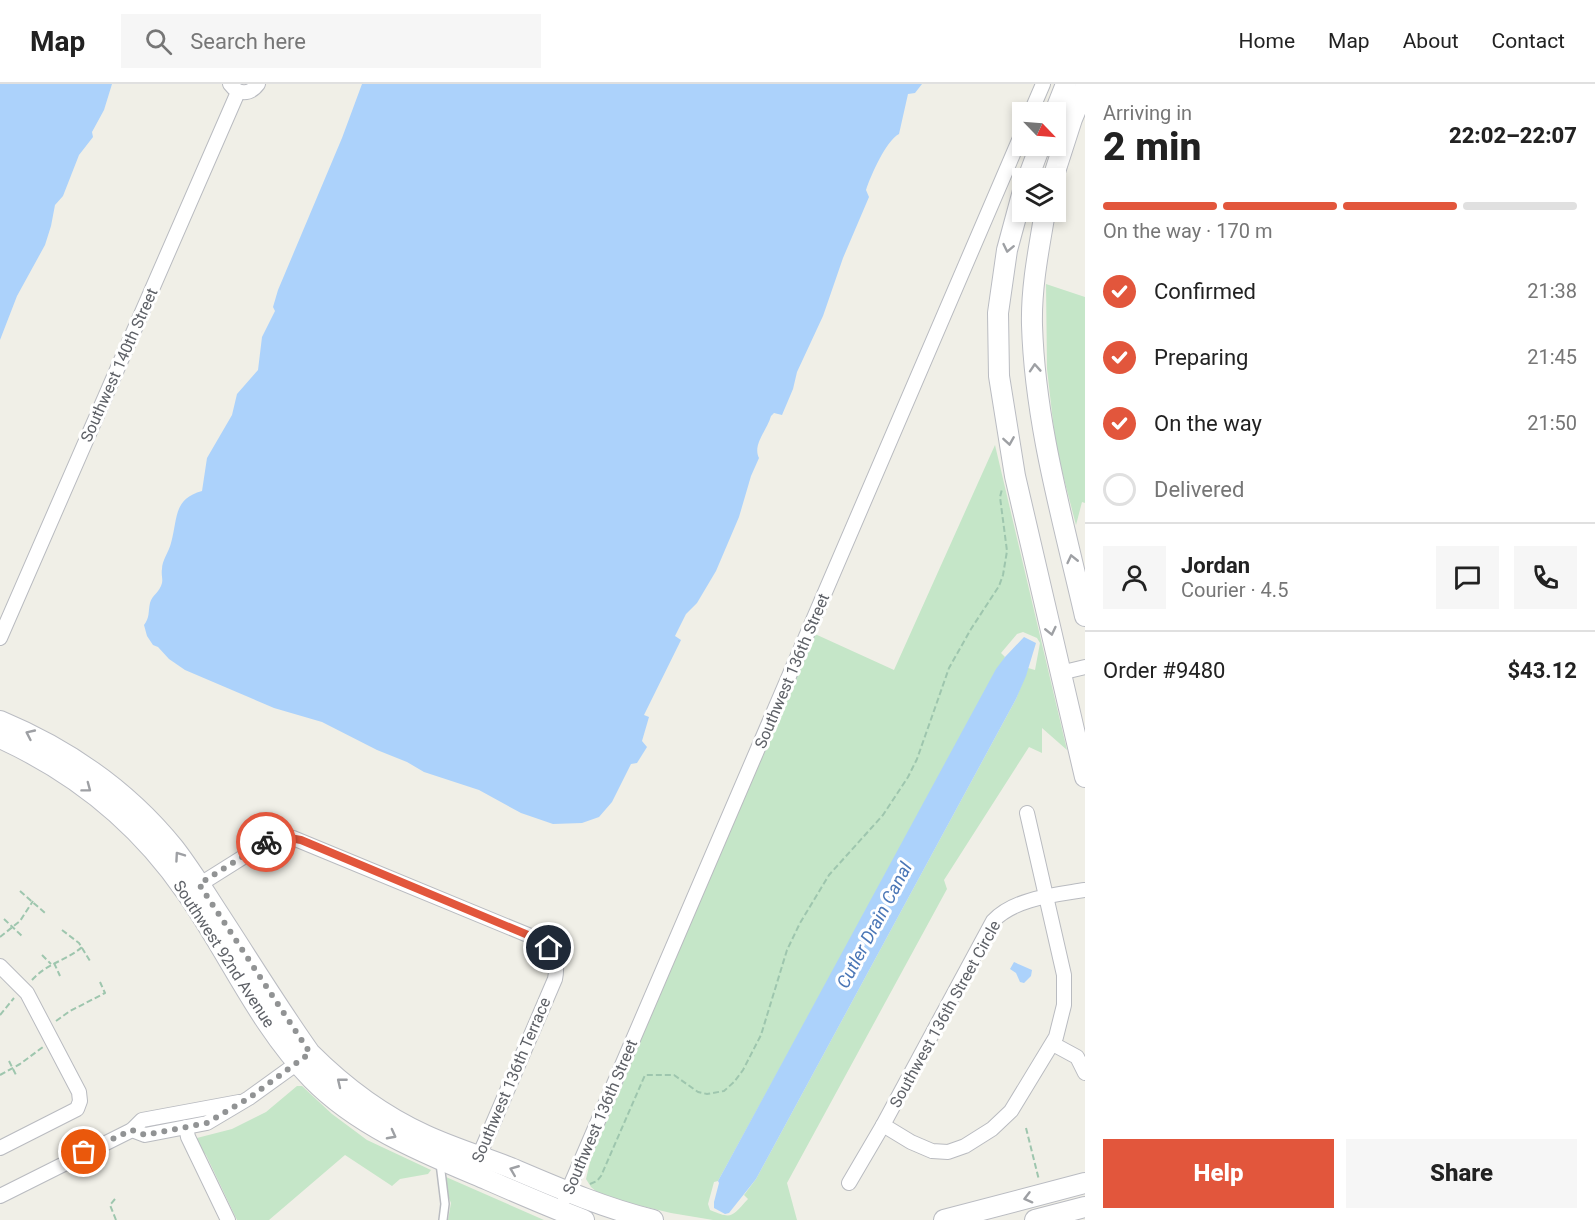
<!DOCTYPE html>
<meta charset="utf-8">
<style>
body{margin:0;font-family:Roboto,sans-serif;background:#f6f6f6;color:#222;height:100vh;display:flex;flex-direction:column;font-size:22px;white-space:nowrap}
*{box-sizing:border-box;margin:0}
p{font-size:20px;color:#767676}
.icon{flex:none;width:33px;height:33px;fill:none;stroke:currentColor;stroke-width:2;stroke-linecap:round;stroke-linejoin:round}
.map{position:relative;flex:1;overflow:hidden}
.panel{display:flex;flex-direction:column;background:#fff;width:510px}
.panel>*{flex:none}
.needle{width:39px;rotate:115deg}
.tools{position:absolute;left:1012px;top:18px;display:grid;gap:12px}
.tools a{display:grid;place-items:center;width:54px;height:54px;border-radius:0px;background:#fff;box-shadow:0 3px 9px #0003;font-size:30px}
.pin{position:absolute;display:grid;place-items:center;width:51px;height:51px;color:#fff;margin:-26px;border:3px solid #fff;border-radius:50%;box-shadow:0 2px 6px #0007}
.courier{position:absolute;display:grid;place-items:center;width:60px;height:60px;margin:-30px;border:4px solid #e2563c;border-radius:50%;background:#fff;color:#222;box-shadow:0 2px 8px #0007}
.head em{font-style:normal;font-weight:800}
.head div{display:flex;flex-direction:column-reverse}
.head{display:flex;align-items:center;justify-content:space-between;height:102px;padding:0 18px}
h1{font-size:39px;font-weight:800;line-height:45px}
.bar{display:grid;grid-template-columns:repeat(4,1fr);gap:9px 6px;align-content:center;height:72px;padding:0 18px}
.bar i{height:8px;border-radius:4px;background:#e0e0e0}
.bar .on{background:#e2563c}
.bar p{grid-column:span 4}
.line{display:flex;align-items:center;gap:15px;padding:0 18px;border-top:2px solid #e0e0e0}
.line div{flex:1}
.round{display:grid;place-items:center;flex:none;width:63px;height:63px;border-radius:0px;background:#f6f6f6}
ol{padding:0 18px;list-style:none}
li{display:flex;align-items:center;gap:18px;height:66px}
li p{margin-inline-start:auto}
li .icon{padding:6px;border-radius:50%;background:#e2563c;color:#fff;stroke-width:4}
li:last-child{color:#767676}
li i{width:33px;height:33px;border:3px solid #e0e0e0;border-radius:50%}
.button{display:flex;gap:12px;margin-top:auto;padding:12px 18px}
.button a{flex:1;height:69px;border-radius:0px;background:#e2563c;color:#fff;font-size:24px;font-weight:800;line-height:69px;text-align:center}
.button a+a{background:#f6f6f6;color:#222}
header{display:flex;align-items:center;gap:36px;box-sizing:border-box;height:84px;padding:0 30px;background:#fff;border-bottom:2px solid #e0e0e0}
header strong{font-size:28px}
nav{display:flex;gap:33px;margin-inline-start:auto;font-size:21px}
.search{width:420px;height:54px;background:#f6f6f6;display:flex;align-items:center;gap:15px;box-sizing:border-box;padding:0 21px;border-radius:0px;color:#767676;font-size:22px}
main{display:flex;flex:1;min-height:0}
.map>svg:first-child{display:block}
.green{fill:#c5e6c8;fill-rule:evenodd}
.water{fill:#acd2fb}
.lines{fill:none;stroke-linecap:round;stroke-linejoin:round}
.lane-casing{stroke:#b9bbc0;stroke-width:10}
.street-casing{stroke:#b9bbc0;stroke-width:16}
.secondary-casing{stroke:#babcc2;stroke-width:22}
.path{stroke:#9ec6ae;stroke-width:2;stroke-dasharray:6 3;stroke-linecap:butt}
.lane{stroke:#fff;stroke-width:7}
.street{stroke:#fff;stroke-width:14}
.secondary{stroke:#fff;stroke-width:20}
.oneway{stroke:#9ea0a4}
.done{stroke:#919394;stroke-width:6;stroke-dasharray:0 10.8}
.route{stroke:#e2563c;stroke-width:8}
.labels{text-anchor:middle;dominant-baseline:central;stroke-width:6;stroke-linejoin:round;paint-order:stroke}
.street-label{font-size:16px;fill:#5e6167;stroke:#fff}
.water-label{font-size:18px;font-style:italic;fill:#4b77b6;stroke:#fff}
</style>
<header>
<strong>Map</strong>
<div class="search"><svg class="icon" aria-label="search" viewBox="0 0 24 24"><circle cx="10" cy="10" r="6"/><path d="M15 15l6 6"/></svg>Search here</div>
<nav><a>Home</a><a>Map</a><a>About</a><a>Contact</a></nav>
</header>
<main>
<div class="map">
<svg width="1085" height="1136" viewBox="0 0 1085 1136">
<rect width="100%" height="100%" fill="#f0efe7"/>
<g class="green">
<polygon points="1046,200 1085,213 1085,419 1082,418 1076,441 1056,364 1047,285"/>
<path d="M995,361l72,305 -25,-22v25l-13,-6 -85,133 3,9 -160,294 10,37h-84l-42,-7 -42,-10 -31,-10 -7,-6 -5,-8 7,-29 222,-516 79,36zM1023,548l14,6 3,5 -5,27 -7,-2 -12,31 -260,480 -12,16 4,4c-16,17 -15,21 -38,11l-2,-6 6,-22 4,-1 287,-524 -4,-4 16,-19z"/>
<polygon points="297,1002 302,1002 332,1030 367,1056 431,1086 428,1090 400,1095 392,1102 345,1071 269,1136 237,1136 206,1071 193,1055 232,1045 266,1028"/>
<polygon points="446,1093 544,1136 448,1136 451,1119 444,1102"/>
</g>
<g class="water">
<polygon points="0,0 112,0 104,26 92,48 93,53 79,71 63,112 55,121 51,142 45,161 17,212 0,256"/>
<path d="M362,0h560l-7,9 -7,1 -9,40c-13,7 -28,41 -33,56l3,7 -26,61 -20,58 -26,56 -4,17 -11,26 -8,-2 -3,3c-3,13 -19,28 -12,42l-8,18 -12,41 -23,54 -19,32 -11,11 -11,22 6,4 -37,75 5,2 -7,24 5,6 -10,16 -6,1 -19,38 -13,15 -17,6 -29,1 -32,-11 -42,-23 -55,-18 -17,-10 -30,-12 -55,-28 -48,-14 -89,-38 -16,-11 -11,-12 -5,-2 -6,-9 -3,-11c6,-8 4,-13 6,-22 2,-8 10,-11 12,-20 1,-4 -1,-9 0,-14 0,-9 7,-17 9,-26 7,-25 2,-44 31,-52l5,-33 25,-43 5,-21 21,-24 4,-33 13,-26 -2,-4 5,-17 64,-152z"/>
<polygon points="1024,553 1036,559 1026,592 1016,615 756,1095 729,1129 725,1130 714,1124 714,1118 719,1099 718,1097 996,585 1005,573"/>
<polygon points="1014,878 1032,886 1031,892 1024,899 1020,898 1016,889 1010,885"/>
</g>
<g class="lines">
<defs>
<polyline id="lane" points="440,1079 445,1120 443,1136"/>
<g id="street">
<path d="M230,0c8,11 20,11 28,0"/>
<polyline points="1031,28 1043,0"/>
<polyline points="0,554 238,8"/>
<polyline points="1060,589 1085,583"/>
<path d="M194,804l73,-46 13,-5 13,1 235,97c20,10 32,20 27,44l-79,184"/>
<polyline points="0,882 27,909 79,1008 80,1017 77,1025 0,1064"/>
<polyline points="1053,960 1077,973 1085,989"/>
<polyline points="883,1041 911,1058 932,1067 948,1068 965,1062 992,1045 1011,1027 1056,953 1064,921 1064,891 1027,729"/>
<polyline points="186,1043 188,1053 228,1136"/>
<polyline points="132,1046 145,1051 207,1039 249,1014 303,975"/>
<path d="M849,1099l34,-58 110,-204c22,-23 62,-26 92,-31"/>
<polyline points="0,1112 132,1046 142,1036 239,1018"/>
<polyline points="565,1114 1023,47"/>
</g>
<g id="secondary">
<polyline points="1055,28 1066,0"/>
<polyline points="1028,94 1040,62"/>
<polyline points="1053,94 1072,35 1085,4"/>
<polyline points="1023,107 1007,166 998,229 999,292 1015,392 1085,693"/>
<path d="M1045,128c-6,36 -14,75 -13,113 3,99 31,195 53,291"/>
<path d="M0,637c67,28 128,70 174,127 17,22 31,45 46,68 30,46 58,92 90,137 34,34 71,62 115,82 28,13 58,22 86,33 47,20 93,40 142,52"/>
<path d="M0,654c75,34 139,86 186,154 43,61 73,133 126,187 48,49 115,75 176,101 32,14 64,28 96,40"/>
<polyline points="944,1136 1085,1099"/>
<polyline points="1035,1136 1085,1123"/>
</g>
</defs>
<use href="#lane" class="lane-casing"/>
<use href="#street" class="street-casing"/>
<use href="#secondary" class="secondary-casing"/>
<g class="path">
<polyline points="20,807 45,829"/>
<polyline points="4,835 22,852"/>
<polyline points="62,846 79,859 90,877"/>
<polyline points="0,853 20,837 33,817"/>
<polyline points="42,871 51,880"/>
<polyline points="54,879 60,892"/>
<path d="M32,896c15,-17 34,-19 50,-33"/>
<polyline points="0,931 14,914"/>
<polyline points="56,937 70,927 105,909 100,898"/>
<polyline points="9,977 17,993"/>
<polyline points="0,991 20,980 43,963"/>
<polyline points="1026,1044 1039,1096"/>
<polyline points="590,1100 597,1097 601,1092 645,991 674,991 698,1008 707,1010 724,1007 734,998 743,986 761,951 787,866 800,839 829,791 883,731 908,693 917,675 949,584 971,545 999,502 1003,491 1007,467 1000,413 1002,405"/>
<polyline points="115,1115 110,1121 116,1136"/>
</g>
<use href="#lane" class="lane"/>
<use href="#street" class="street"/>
<use href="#secondary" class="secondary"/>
</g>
<defs><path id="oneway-chevron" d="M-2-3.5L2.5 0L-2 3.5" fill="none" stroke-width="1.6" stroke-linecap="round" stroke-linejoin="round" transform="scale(1.5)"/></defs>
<g class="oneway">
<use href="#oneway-chevron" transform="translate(1008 164) rotate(102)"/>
<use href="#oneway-chevron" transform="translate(1035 284) rotate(-94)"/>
<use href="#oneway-chevron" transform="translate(1009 357) rotate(81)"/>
<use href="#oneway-chevron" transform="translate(1072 475) rotate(-103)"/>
<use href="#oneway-chevron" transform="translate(1051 547) rotate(77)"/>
<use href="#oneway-chevron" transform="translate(30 650) rotate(-155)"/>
<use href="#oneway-chevron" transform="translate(87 704) rotate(37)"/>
<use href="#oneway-chevron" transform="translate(179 772) rotate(-125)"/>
<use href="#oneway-chevron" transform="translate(341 998) rotate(-141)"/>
<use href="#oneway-chevron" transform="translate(392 1051) rotate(28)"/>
<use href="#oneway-chevron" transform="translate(514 1086) rotate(-158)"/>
<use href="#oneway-chevron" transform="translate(1028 1114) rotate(165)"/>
</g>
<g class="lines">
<polyline class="done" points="84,1068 132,1046 145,1051 207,1039 249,1014 310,969 199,800 266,758"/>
<polyline class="route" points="266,758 284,753 301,756 528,851 549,864"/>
</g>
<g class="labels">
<g class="street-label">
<text transform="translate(119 281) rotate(-66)">Southwest 140th Street</text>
<text transform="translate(792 587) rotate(-67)">Southwest 136th Street</text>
<text transform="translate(224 870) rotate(57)">Southwest 92nd Avenue</text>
<text transform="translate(945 930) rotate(-61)">Southwest 136th Street Circle</text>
<text transform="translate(511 996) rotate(-67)">Southwest 136th Terrace</text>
<text transform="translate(600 1033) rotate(-67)">Southwest 136th Street</text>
</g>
<g class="water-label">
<text transform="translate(874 841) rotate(-62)">Cutler Drain Canal</text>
</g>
</g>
</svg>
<div class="tools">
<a><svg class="needle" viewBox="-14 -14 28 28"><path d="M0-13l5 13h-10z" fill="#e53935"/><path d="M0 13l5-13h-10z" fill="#767676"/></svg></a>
<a><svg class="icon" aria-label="layers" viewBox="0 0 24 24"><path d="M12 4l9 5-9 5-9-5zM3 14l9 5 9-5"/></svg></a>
</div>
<div class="pin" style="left:84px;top:1068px;background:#ea580c"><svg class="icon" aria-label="bag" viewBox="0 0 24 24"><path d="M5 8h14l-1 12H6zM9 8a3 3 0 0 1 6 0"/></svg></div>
<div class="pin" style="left:549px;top:864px;background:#1f2937"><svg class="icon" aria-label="home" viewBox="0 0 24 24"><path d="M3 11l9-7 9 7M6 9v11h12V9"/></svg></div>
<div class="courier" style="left:266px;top:758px"><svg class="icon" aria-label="bike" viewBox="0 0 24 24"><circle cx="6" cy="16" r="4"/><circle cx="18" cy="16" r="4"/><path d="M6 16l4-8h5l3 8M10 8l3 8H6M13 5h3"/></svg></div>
</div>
<section class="panel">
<div class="head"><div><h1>2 min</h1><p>Arriving in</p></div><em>22:02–22:07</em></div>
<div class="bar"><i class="on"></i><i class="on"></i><i class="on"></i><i></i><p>On the way · 170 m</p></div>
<ol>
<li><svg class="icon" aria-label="check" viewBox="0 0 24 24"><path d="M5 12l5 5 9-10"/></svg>Confirmed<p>21:38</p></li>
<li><svg class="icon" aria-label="check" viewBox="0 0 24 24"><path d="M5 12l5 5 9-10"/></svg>Preparing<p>21:45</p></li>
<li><svg class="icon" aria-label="check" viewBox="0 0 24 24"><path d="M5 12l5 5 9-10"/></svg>On the way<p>21:50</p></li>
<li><i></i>Delivered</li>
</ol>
<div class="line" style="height:108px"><a class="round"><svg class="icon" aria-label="person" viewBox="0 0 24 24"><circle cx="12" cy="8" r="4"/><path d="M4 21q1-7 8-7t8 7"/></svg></a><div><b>Jordan</b><p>Courier · 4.5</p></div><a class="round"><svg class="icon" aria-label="chat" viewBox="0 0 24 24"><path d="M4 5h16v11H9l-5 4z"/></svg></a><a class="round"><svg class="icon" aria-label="phone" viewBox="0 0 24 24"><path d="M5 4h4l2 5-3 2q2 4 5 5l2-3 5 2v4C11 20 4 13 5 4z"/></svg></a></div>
<div class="line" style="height:78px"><div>Order #9480</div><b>$43.12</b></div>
<div class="button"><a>Help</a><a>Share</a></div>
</section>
</main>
